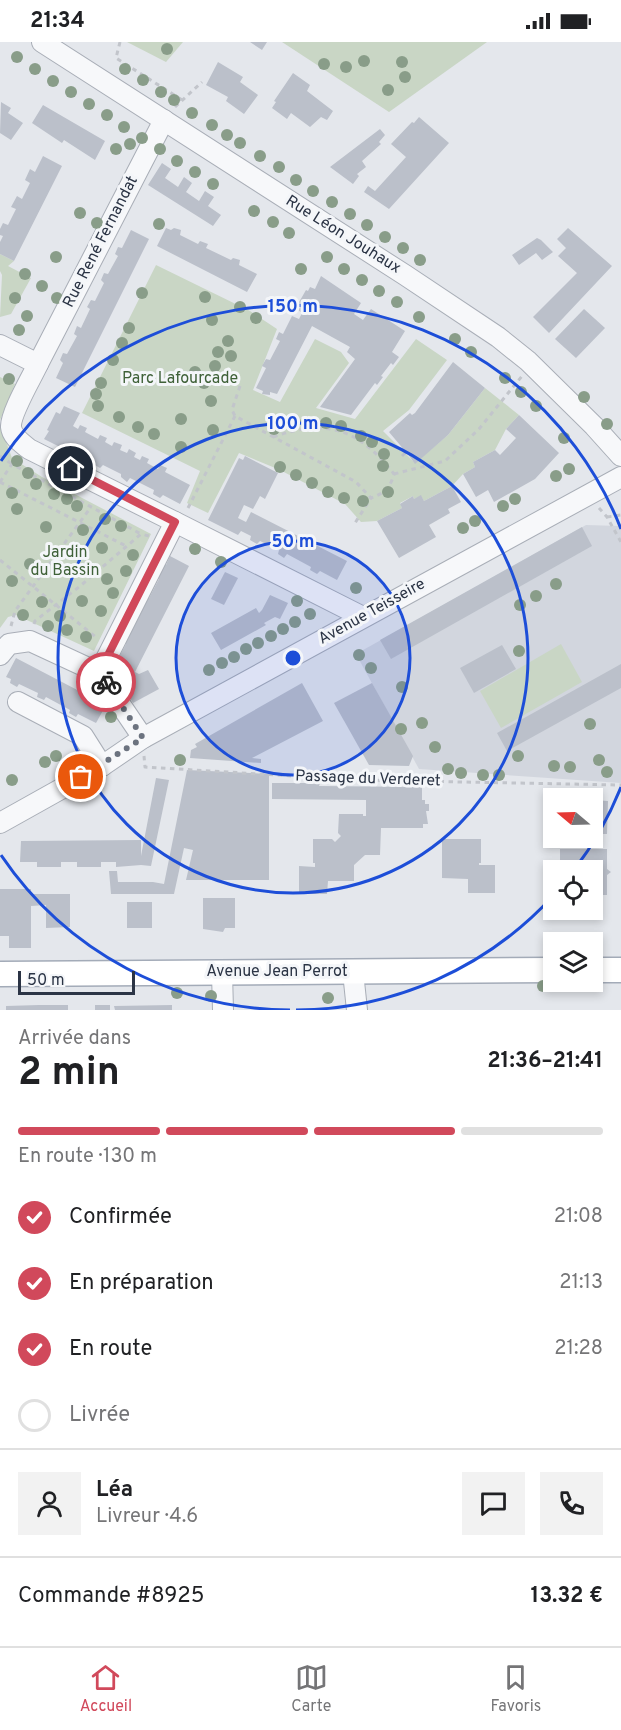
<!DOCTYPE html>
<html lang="fr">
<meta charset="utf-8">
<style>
body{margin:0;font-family:Overpass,sans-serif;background:#f2f2f2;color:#202124;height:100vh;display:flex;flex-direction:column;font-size:22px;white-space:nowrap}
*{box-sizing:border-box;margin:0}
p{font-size:20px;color:#757577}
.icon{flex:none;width:33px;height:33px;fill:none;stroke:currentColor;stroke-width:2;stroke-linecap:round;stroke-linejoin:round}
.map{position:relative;height:968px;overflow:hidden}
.drawer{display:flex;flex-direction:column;background:#fff;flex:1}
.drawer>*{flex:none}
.needle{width:39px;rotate:289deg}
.fabs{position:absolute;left:543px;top:746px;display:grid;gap:12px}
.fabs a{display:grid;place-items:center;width:60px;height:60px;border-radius:0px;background:#fff;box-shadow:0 3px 9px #0003;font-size:30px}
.scale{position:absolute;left:18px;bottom:15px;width:117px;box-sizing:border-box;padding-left:6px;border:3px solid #2b3445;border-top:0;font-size:16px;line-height:21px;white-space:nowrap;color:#2b3445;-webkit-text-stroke:4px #f4f6f9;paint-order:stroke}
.pin{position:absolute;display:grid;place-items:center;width:51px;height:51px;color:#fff;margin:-26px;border:3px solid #fff;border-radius:50%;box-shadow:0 2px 6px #0007}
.courier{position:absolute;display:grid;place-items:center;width:60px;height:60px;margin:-30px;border:4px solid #d1495b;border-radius:50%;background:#fff;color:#222;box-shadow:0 2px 8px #0007}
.headline em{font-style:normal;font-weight:700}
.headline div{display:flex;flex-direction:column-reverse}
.headline{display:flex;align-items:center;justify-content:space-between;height:102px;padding:0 18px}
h1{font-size:39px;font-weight:700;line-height:45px}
.bar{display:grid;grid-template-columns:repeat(4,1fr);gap:9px 6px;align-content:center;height:72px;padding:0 18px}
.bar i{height:8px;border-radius:4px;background:#e0e0e0}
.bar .active{background:#d1495b}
.bar p{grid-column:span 4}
.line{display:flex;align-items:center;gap:15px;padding:0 18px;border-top:2px solid #e0e0e0}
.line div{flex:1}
.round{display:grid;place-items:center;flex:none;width:63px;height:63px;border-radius:0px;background:#f2f2f2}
ol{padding:0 18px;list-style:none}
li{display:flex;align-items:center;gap:18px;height:66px}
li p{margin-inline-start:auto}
li .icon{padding:6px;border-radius:50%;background:#d1495b;color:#fff;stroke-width:4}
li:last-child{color:#757577}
li i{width:33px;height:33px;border:3px solid #e0e0e0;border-radius:50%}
.status{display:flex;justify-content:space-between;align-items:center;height:42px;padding:0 30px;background:#fff;direction:ltr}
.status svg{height:16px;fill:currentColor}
.dock{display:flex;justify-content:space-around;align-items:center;height:84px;border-top:2px solid #e0e0e0;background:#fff;font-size:16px;color:#757577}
.dock a{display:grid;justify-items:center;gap:3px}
.dock .active{color:#d1495b}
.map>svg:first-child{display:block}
.built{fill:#d2d6de}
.green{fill:#c9d6c5}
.building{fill:#bbc0ca}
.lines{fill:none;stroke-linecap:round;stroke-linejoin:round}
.minor-casing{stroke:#a9aeb7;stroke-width:22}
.major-casing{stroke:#a3abb8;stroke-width:27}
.path{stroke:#c2c5cb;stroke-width:3;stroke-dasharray:4.5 4.5;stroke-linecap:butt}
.minor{stroke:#f7f8fa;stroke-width:20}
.major{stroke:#fff;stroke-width:24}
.tree{fill:#899d89}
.done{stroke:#6c737f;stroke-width:6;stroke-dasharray:0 10.8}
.route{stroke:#d1495b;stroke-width:8}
.ring{fill:none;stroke:#1d4ed8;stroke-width:3}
.labels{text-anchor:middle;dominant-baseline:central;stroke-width:6;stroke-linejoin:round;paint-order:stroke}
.street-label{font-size:16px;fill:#2b3445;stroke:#f4f6f9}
.park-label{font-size:16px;fill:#3f6138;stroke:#f4f6f9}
.centre{fill:#1d4ed8;stroke:#f4f6f9;stroke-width:3}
.ring-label{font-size:18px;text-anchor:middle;font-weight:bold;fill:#1d4ed8;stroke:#f4f6f9;stroke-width:6;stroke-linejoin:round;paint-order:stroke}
</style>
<div class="status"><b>21:34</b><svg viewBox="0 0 49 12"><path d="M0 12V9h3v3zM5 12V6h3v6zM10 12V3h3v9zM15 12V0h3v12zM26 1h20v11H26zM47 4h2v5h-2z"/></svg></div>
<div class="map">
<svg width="621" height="968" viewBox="0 0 621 968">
<rect width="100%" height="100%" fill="#e4e7ec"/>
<polygon class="built" points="586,483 619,484 621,488 621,741 419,727 356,612"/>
<g class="green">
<polygon points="127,0 183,0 166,20"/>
<polygon points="282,0 487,0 389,70"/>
<polygon points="0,212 14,219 8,224 31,236 11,272 0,275 2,233 0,229"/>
<polygon points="156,223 250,269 277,287 253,348 280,360 315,297 341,310 349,321 316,366 355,377 416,297 447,318 409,368 383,389 415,421 448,393 485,346 519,373 506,387 495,408 473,420 475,425 463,432 452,444 424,459 421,454 414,457 413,454 400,461 402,466 377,479 361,480 345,462 280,428 239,411 208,471 187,461 200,429 82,371"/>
<polygon points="0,335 15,342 0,378"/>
<polygon points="0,383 12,416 42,435 151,492 94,609 16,573 8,575 0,586"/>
<polygon points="561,602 582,640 501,686 480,649"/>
</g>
<g class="building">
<polygon points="250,0 267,0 262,8"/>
<polygon points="218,20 243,35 240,40 258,53 244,72 226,59 228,55 206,43"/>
<polygon points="293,31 310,43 307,49 333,69 327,78 321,75 310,85 291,71 287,77 272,66 276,60 274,59"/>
<polygon points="1,60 11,66 8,71 23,81 11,98 0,91"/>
<polygon points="43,63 105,99 95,118 64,98 62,101 32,81"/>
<polygon points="419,75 449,101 389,167 364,150 368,144 375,149 406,115 391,102 412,80 414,81"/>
<polygon points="380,87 385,93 379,100 381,102 362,119 366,125 357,132 359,134 353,142 330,125"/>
<polygon points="43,114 62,124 14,219 0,212 0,200 3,194 0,193 0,187 3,181 8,183 16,167 11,165 17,154 22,157 30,141 25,138 30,127 35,130"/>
<polygon points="162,121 171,127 165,136 178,145 184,135 192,141 186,150 199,159 205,149 214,155 208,164 221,173 213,184 148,143"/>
<polygon points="166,186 171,188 174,186 181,188 180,193 198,202 200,199 208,202 206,206 231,218 233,216 240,218 239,223 257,232 247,250 157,204"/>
<polygon points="568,186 612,224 549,291 533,275 577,231 558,214 566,206 557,197"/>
<polygon points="131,188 149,197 75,345 56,336 63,321 60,318 63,311 67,312 77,294 74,292 77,284 81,286 90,267 87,265 91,258 95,259 104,241 101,238 104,231 108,232 118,214 115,212 118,205 122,206"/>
<polygon points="537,196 541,198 553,210 542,218 536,211 519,223 512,213"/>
<polygon points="321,234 361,261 354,272 363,278 371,267 405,289 392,310 399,315 393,323 391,321 381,334 383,335 377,343 375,341 351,373 320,365 355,317 347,310 350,305 312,284 277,352 270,350 270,353 262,352 263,349 256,346 266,326 262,324 266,317 270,318 280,299 276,297 279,290 283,292 292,274 299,277 302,271 298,268 301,263 298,262 306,248 308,249 310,245 315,247"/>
<polygon points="584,267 605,286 576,316 555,297"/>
<polygon points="453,320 485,346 448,393 415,422 407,411 403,415 401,413 405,409 389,390 410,371 412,373 415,371"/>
<polygon points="64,364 80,371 73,384 78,387 80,383 87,386 85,390 98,397 100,393 107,396 105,400 112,404 114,400 122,403 120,408 127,411 129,407 136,411 134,415 140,418 142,414 149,417 147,421 158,427 160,423 167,426 165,430 190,443 180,462 163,453 160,456 153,452 154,448 130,436 127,440 121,435 121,432 103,423 100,426 93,422 94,418 70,405 68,409 44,397 49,389 47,388 56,370 60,372"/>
<polygon points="519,373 559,411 535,437 494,460 488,448 476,455 463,432 475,425 473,420 495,408 500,413 516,396 506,387"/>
<polygon points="245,414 278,431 265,457 260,454 253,467 244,463 238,476 246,480 251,470 347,519 337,538 320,529 317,532 310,528 311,525 287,512 284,516 278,512 279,508 260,499 257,502 250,498 251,494 241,489 238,493 208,478 239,416 243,418"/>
<polygon points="452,444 461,460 448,467 450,471 429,483 436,495 399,516 377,479 402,466 400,462 413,454 414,457 421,453 424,459"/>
<polygon points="582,485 592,504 391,617 380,598"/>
<polygon points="170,514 189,524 135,630 139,632 148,628 159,647 133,661 122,642 123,634 113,627 126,602 123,600 129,587 132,588 142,569 139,567 145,554 149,556 159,537 156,534 162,521 166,523"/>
<polygon points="225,530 238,536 224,563 211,557"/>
<polygon points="270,553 288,561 280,577 275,575 264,581 266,583 221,608 211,591 256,566 259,571 262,568"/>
<polygon points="502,603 516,627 474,651 460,626"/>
<polygon points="16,616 106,663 96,681 78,672 76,675 69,671 70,668 46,655 44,658 37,655 38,651 19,642 17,645 10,641 11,637 6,635"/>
<polygon points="621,622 621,646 507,709 497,691"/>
<polygon points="302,641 323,679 252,716 261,717 261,721 190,716 191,708 197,705 195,702"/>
<polygon points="372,641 413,714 409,724 369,723 334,661"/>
<polygon points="187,728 269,732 269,838 186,838 193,808 184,806 174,852 111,852 109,829 117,829 118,840 153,840 164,842"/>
<polygon points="156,736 169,738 151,824 141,823 116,825 116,820 101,820 101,825 77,825 77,820 61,820 61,825 37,825 37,820 20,820 21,799 141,798 141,814"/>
<polygon points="272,741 320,741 319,744 422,745 422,758 425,758 425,762 429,762 429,769 426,769 428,782 423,782 423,786 381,786 380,813 365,813 354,823 354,839 328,839 327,852 299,852 299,824 315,825 315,821 313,821 313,797 332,797 335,800 341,794 338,791 339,772 363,772 363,774 366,774 366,758 272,757"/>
<polygon points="593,758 608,759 607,792 592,792"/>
<polygon points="442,797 481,797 481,821 479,821 479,823 495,823 495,851 468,851 468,837 442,836"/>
<polygon points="560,807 607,807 607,827 611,830 607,833 607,853 597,853 597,850 592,850 592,828 560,828"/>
<polygon points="0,847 31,847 31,852 70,852 70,885 46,886 46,863 31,864 31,906 9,906 9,894 0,894"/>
<polygon points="203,856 235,856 235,886 225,886 223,890 203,887"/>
<rect x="127" y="860" width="25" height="26"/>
<polygon points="39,963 68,963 68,968 6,968 6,964"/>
<rect x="95" y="963" width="15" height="5"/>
<polygon points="172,963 172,968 115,968 114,964"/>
</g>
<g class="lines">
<defs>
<g id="minor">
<polyline points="42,0 405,233 498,295 528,319 594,384 621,414"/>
<path d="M0,303l38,19c-6,13 -28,50 -27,63 1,10 11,16 18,22l146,73 -76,151"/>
<polyline points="38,322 164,78"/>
<polyline points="175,480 363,575"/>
<polyline points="0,613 9,602 30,599 99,631 143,696"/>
<polyline points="18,660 83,694 102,724"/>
<polyline points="0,781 102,724 143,696 621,435"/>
<polyline points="353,930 357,968"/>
<polyline points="222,931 223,968"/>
</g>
<g id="major">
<polyline points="592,928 621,928"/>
<polyline points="0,932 554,928"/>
</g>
</defs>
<use href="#minor" class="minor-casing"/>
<use href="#major" class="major-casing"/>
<g class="path">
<polyline points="120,0 116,16 182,58"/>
<polyline points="175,65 202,40"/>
<polyline points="240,344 232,368 235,374 356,440 371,456 355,481"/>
<path d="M273,395c54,-19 86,-8 121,37 -4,14 -9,19 -23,24"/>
<polyline points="0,414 12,422"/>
<polyline points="394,432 445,419 479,387 522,334"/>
<polyline points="0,440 12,422 141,492"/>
<polyline points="0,440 126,504"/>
<polyline points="188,466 235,374"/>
<polyline points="599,466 607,475 621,500"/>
<polyline points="607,475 621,473"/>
<polyline points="0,518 97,596"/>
<polyline points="34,582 35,579 79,545 141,492 149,494"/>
<polyline points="11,584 15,569 91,465"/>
<polyline points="144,714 145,725 359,738 621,743"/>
</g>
<use href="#minor" class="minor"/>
<use href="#major" class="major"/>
</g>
<g class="tree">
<circle cx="167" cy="7" r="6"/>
<circle cx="17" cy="15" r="6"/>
<circle cx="364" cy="19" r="6"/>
<circle cx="402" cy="20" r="6"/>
<circle cx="324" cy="22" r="6"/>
<circle cx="346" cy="25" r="6"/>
<circle cx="35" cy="27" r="6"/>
<circle cx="125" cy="27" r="6"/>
<circle cx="405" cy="35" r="6"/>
<circle cx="143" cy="38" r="6"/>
<circle cx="53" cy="39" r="6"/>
<circle cx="388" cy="48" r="6"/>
<circle cx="71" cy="50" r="6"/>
<circle cx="161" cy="50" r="6"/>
<circle cx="174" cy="58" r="6"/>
<circle cx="89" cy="62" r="6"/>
<circle cx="192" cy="71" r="6"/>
<circle cx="107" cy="73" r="6"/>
<circle cx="212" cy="83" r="6"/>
<circle cx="124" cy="85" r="6"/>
<circle cx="227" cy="93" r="6"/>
<circle cx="142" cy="96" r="6"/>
<circle cx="240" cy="101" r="6"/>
<circle cx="130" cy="102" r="6"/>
<circle cx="116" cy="107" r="6"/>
<circle cx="160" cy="107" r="6"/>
<circle cx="260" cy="114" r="6"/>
<circle cx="177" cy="119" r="6"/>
<circle cx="279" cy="125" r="6"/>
<circle cx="195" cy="130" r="6"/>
<circle cx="296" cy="138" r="6"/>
<circle cx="213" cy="142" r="6"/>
<circle cx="313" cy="149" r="6"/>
<circle cx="332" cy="160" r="6"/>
<circle cx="254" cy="169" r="6"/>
<circle cx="80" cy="171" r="6"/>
<circle cx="350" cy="172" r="6"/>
<circle cx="273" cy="180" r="6"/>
<circle cx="97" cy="181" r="6"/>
<circle cx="159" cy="182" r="6"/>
<circle cx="367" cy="183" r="6"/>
<circle cx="289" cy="191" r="6"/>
<circle cx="385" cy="195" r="6"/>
<circle cx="403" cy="206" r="6"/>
<circle cx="56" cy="215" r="6"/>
<circle cx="327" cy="215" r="6"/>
<circle cx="420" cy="218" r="6"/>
<circle cx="301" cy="227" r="6"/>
<circle cx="344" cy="227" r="6"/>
<circle cx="25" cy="232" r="6"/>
<circle cx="362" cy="238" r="6"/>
<circle cx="42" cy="244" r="6"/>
<circle cx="379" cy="249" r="6"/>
<circle cx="142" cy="251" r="6"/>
<circle cx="205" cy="255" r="6"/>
<circle cx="15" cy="256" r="6"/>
<circle cx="57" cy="256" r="6"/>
<circle cx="397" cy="260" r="6"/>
<circle cx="240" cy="265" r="6"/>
<circle cx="27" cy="274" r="6"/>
<circle cx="419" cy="275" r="6"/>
<circle cx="256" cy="276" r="6"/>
<circle cx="212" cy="278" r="6"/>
<circle cx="129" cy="286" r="6"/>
<circle cx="19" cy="288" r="6"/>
<circle cx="455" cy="297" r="6"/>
<circle cx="228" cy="299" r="6"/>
<circle cx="122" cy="301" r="6"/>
<circle cx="218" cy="310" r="6"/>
<circle cx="471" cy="310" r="6"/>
<circle cx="231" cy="314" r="6"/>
<circle cx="113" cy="318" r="6"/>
<circle cx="215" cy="324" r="6"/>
<circle cx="195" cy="330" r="6"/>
<circle cx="505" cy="336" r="6"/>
<circle cx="9" cy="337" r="6"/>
<circle cx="101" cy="341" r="6"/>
<circle cx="204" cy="341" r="6"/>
<circle cx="521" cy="350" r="6"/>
<circle cx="96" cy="352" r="6"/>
<circle cx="584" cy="355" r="6"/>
<circle cx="211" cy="359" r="6"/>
<circle cx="98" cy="364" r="6"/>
<circle cx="536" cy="364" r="6"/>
<circle cx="119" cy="375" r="6"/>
<circle cx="181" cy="377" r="6"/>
<circle cx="306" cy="380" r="6"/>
<circle cx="326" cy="381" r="6"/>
<circle cx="293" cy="382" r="6"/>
<circle cx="607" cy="382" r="6"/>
<circle cx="341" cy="384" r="6"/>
<circle cx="138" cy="385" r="6"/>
<circle cx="274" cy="387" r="6"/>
<circle cx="213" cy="388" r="6"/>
<circle cx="154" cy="392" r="6"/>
<circle cx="361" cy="394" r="6"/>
<circle cx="564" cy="396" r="6"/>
<circle cx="372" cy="400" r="6"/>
<circle cx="181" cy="405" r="6"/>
<circle cx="384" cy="412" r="6"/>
<circle cx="17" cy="419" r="6"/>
<circle cx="383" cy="424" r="6"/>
<circle cx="280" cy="425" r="6"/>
<circle cx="569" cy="427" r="6"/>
<circle cx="28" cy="431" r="6"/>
<circle cx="296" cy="433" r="6"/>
<circle cx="556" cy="434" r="6"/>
<circle cx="312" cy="441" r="6"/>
<circle cx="36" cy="442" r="6"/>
<circle cx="328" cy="450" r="6"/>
<circle cx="388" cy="450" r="6"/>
<circle cx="12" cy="451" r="6"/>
<circle cx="54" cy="452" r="6"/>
<circle cx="344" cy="456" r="6"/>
<circle cx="67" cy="457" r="6"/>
<circle cx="515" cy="457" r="6"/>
<circle cx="363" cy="459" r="6"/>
<circle cx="77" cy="464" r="6"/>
<circle cx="503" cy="464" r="6"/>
<circle cx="17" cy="467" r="6"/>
<circle cx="105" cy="477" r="6"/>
<circle cx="475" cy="479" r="6"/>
<circle cx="121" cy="484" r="6"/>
<circle cx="46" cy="485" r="6"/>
<circle cx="463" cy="486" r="6"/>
<circle cx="83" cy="488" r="6"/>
<circle cx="102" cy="506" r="6"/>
<circle cx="195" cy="507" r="6"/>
<circle cx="133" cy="513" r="6"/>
<circle cx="221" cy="520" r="6"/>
<circle cx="30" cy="522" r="6"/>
<circle cx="126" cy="529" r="6"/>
<circle cx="107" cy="537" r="6"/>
<circle cx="12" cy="539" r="6"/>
<circle cx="556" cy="542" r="6"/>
<circle cx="356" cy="546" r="6"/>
<circle cx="113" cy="551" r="6"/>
<circle cx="536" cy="554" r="6"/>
<circle cx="82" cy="559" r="6"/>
<circle cx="297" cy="559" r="6"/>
<circle cx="42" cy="560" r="6"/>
<circle cx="520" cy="563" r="6"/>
<circle cx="101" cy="569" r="6"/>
<circle cx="310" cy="572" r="6"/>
<circle cx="23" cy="573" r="6"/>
<circle cx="60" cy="574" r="6"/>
<circle cx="295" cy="580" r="6"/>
<circle cx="48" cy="584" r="6"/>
<circle cx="283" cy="587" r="6"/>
<circle cx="67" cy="588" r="6"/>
<circle cx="271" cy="594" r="6"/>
<circle cx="86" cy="595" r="6"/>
<circle cx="258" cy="601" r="6"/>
<circle cx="246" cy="607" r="6"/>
<circle cx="519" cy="609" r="6"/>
<circle cx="359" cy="613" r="6"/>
<circle cx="234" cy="615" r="6"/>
<circle cx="222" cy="621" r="6"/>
<circle cx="371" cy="626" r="6"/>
<circle cx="209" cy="628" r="6"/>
<circle cx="402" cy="645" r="6"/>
<circle cx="111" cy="675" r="6"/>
<circle cx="422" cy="681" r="6"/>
<circle cx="590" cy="682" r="6"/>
<circle cx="401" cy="687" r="6"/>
<circle cx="435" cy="705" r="6"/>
<circle cx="56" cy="714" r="6"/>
<circle cx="518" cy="714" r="6"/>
<circle cx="180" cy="718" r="6"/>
<circle cx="599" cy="718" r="6"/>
<circle cx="45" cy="720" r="6"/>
<circle cx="554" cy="724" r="6"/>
<circle cx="570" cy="725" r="6"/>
<circle cx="448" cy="727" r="6"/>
<circle cx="607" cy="730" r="6"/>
<circle cx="461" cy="731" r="6"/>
<circle cx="483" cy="733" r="6"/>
<circle cx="499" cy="733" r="6"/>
<circle cx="12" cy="738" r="6"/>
<circle cx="543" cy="944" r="6"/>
<circle cx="177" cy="951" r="6"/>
<circle cx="211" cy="954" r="6"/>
<circle cx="328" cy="956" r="6"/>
</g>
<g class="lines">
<polyline class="done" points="81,735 143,696 106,640"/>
<polyline class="route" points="71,427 175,480 99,631 106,640"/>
</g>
<circle cx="293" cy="616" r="117" fill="#1d4ed8" fill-opacity=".12"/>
<g class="ring">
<circle cx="293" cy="616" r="117"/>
<circle cx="293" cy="616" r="235"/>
<path d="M621 745A352 352 0 0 1 574 828M553 854A352 352 0 0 1 296 968M290 968A352 352 0 0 1 1 813M1 419A352 352 0 0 1 621 487"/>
</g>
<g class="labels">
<g class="street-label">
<text transform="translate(343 193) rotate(32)">Rue Léon Jouhaux</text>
<text transform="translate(101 200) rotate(-63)">Rue René Fernandat</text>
<text transform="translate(372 570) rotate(-29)">Avenue Teisseire</text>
<text transform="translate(368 737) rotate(2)">Passage du Verderet</text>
<text x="277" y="930">Avenue Jean Perrot</text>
</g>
<g class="park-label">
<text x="180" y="337">Parc Lafourcade</text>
<text x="65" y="511">Jardin<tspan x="65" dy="18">du Bassin</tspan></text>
</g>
</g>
<circle cx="293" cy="616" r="9" class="centre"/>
<g class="ring-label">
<text x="293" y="270">150 m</text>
<text x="293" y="387">100 m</text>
<text x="293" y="505">50 m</text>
</g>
</svg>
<div class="fabs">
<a><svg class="needle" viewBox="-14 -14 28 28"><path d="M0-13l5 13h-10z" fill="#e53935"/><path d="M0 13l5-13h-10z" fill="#757577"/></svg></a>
<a><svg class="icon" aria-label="locate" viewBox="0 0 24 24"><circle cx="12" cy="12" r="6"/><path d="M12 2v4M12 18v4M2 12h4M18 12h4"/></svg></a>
<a><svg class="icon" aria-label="layers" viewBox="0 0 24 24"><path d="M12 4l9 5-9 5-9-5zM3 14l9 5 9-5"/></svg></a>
</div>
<div class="scale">50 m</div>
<div class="pin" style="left:81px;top:735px;background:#ea580c"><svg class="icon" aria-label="bag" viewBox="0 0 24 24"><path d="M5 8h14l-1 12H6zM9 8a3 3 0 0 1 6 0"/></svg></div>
<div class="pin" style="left:71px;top:427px;background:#1f2937"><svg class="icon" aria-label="home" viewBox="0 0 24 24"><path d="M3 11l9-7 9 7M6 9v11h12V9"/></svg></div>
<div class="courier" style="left:106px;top:640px"><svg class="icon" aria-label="bike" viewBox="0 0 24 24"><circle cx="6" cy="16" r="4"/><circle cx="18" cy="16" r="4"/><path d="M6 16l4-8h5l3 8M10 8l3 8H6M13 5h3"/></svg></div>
</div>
<section class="drawer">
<div class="headline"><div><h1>2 min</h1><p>Arrivée dans</p></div><em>21:36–21:41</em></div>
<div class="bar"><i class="active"></i><i class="active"></i><i class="active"></i><i></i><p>En route · 130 m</p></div>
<ol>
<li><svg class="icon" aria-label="check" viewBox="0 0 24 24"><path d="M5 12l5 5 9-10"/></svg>Confirmée<p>21:08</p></li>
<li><svg class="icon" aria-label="check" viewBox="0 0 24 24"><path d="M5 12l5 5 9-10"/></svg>En préparation<p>21:13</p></li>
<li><svg class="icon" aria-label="check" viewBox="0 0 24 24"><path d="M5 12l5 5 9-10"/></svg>En route<p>21:28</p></li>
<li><i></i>Livrée</li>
</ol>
<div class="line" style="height:108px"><a class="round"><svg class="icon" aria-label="person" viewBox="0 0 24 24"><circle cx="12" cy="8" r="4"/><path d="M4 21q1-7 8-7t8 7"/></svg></a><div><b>Léa</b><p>Livreur · 4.6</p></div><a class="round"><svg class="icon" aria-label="chat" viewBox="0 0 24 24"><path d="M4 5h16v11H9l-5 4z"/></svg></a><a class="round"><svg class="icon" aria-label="phone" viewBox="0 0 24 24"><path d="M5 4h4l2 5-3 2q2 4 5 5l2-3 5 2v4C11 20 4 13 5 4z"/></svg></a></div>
<div class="line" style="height:78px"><div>Commande #8925</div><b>13.32 €</b></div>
</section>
<nav class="dock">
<a class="active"><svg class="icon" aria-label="home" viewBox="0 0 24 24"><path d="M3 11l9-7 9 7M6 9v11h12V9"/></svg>Accueil</a>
<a><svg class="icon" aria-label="map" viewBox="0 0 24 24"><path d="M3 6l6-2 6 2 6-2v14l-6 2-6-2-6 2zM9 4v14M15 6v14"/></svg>Carte</a>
<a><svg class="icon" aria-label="saved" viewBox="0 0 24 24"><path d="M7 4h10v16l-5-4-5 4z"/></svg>Favoris</a>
</nav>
